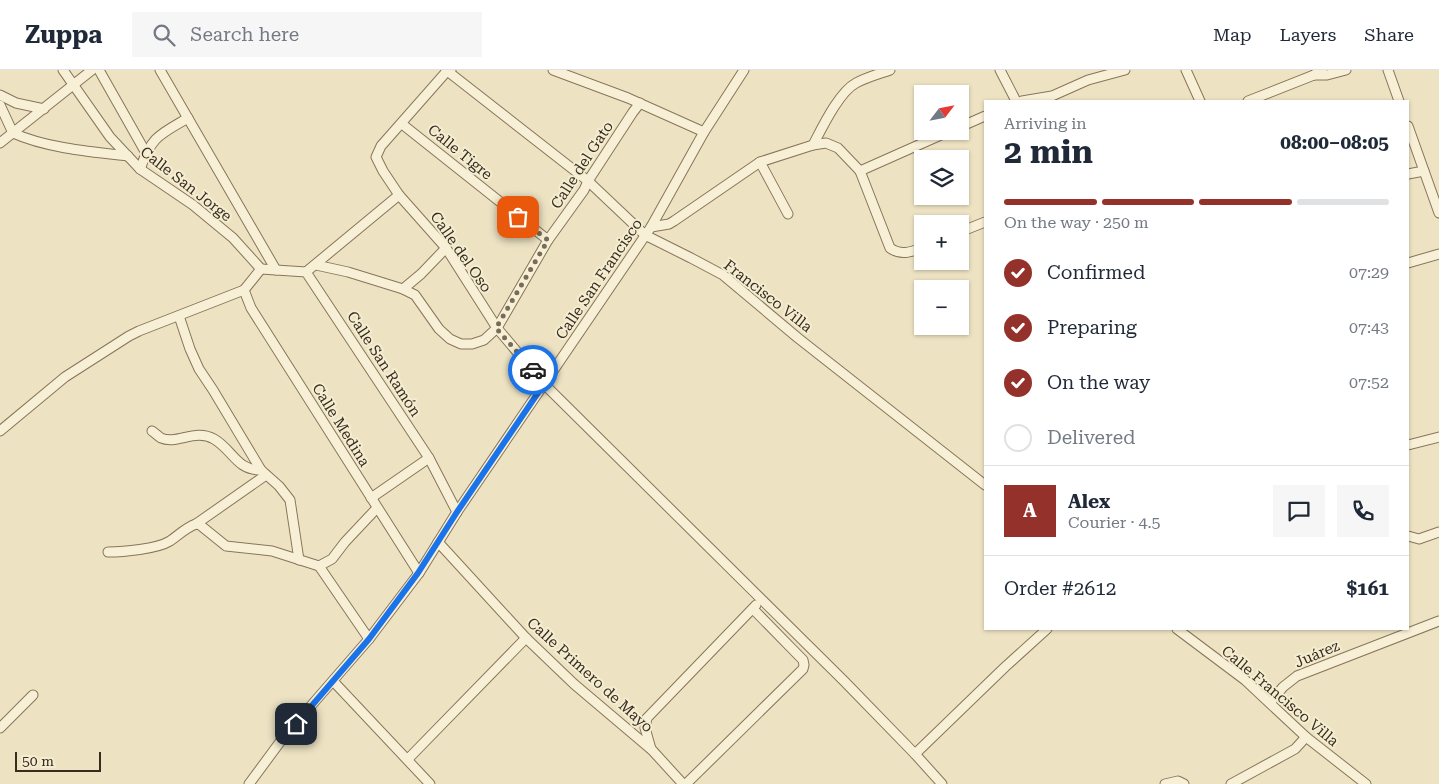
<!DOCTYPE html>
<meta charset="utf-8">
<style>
body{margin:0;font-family:"Roboto Serif",serif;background:#f6f6f7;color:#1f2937;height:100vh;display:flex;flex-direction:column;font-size:19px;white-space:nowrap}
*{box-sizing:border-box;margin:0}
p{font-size:16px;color:#747a83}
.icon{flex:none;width:28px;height:28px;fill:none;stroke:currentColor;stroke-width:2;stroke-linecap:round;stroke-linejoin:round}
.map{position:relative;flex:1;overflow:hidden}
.sheet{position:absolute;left:984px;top:30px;width:425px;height:530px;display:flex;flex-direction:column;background:#fff;border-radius:0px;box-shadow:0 1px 4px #0004}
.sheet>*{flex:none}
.needle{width:32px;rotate:58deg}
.buttons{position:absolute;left:914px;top:15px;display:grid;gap:10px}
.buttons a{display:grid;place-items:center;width:55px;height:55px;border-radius:0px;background:#fff;box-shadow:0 1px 4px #0004;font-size:25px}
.scale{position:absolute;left:15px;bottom:12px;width:86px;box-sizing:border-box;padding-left:5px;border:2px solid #372c1e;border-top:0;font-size:14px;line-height:18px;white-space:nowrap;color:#372c1e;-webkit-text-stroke:4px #f5edd2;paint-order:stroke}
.pin{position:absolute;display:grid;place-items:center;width:42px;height:42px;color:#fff;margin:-21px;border-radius:10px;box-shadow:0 2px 8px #0006}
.courier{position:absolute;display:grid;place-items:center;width:50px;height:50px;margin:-25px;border:4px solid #1a73e8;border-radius:50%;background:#fff;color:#222;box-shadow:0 1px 6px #0007}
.head em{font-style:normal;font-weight:700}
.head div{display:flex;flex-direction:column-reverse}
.head{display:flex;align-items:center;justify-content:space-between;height:85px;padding:0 20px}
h1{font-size:32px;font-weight:700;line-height:38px}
.bar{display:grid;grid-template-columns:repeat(4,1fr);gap:8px 5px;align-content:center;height:60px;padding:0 20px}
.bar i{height:6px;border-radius:4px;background:#e0e1e3}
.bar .active{background:#95312b}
.bar p{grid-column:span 4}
.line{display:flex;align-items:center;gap:12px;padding:0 20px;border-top:1px solid #e0e1e3}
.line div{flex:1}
.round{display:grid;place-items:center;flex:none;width:52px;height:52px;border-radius:0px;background:#f6f6f7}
ol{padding:0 20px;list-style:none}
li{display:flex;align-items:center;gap:15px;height:55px}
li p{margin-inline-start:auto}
li .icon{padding:5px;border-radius:50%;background:#95312b;color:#fff;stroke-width:4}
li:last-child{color:#747a83}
li i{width:28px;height:28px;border:2px solid #e0e1e3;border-radius:50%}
header{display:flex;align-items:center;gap:30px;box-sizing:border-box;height:70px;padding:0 25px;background:#fff;border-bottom:1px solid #e0e1e3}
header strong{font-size:24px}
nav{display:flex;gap:28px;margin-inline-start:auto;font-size:18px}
.search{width:350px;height:45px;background:#f6f6f7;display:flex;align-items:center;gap:12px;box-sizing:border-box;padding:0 18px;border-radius:0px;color:#747a83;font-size:19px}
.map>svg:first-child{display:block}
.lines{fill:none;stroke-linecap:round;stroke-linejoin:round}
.street-casing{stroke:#87755a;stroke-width:11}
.street{stroke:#f8f0d6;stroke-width:9}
.done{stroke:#776c58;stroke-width:5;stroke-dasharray:0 9}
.route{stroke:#1a73e8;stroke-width:6}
.labels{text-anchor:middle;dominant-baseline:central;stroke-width:4;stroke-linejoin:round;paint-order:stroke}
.street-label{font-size:15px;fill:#372c1e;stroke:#f5edd2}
</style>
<header>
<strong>Zuppa</strong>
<div class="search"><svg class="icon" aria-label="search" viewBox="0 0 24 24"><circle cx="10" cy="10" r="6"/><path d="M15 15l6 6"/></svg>Search here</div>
<nav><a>Map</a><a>Layers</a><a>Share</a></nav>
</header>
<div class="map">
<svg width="1439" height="714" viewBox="0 0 1439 714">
<rect width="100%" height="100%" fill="#ede3c3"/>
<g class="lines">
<defs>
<g id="street">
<polyline points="63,0 110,67 140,99 193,135 233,168 261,199"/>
<polyline points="99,0 146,83"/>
<polyline points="160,0 276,200"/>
<polyline points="446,0 588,111 645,165 691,188 723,205 798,268 985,415"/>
<polyline points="451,0 447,1 381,76 376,87 383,101 399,125 446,178 497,258 544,314 844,611 915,684 942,714"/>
<polyline points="553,0 628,28 704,62"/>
<polyline points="1000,0 1016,31"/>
<polyline points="1186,0 1200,31"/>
<polyline points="1388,0 1399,31"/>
<polyline points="1314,5 1327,5 1346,0"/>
<polyline points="0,25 16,33 44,39"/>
<polyline points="1022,31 1052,26 1088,10 1125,0"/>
<polyline points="1248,31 1314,5 1322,0"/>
<path d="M0,35l13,28c33,15 79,19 115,23"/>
<polyline points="402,54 548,170"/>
<polyline points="1408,56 1439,143"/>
<polyline points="960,57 985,46"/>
<polyline points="0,73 92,0"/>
<path d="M813,75c9,-17 26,-53 43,-62 11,-6 23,-9 34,-13"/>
<polyline points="760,92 788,144"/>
<path d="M140,99c12,-33 19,-34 48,-51"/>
<path d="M860,101l30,77c11,8 21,4 32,0"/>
<polyline points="1408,104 1424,101"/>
<polyline points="651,157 669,154 674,151 760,92 813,75 826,73 838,78 860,101 950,61"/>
<polyline points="960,162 985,152"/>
<polyline points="1408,193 1439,184"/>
<polyline points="316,195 348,202 403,219 421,204 446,178"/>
<polyline points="261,199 306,202 429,388 457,442"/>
<polyline points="306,202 399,125"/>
<polyline points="403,219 415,225 439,259 450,269 461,274 472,274 484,270 497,258 548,170 584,120 588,111 633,42 640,33"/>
<polyline points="244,220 251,238 419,503"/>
<polyline points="179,246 190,279 199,299 213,320 261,400 279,416 290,430 299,490"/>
<polyline points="0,361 65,307 129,266 139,261 244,220 261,199"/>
<path d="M152,361c3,2 6,5 9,7 16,7 34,-10 53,1 19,11 22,31 47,31"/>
<polyline points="1408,375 1439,367"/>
<polyline points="371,428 429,388"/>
<polyline points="196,454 266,405"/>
<polyline points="1408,466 1419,469 1439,462"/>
<polyline points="438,472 526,568 574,614 652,680 683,714"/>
<path d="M108,482c15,0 49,-3 62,-11 9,-6 15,-13 26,-17l4,1 26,21 46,5 47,15 13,-7 13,-17 32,-34"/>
<polyline points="319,496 369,569"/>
<polyline points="1177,559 1245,610 1306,667 1366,714"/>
<polyline points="333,611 430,714"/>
<polyline points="1270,633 1283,617 1297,606 1439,551"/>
<polyline points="0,658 33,625"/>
<polyline points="651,679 645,658 647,648 756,535"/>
<polyline points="915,684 1005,597 1047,559"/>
<polyline points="408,689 526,568"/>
<polyline points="249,714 283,668 369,569 419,503 457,442 651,157 704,62 744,0"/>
<polyline points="686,714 803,599 804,595 803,590 753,539"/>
<polyline points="1165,714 1178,711 1184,714"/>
<polyline points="1231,714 1295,679 1306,667"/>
</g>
</defs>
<use href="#street" class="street-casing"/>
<use href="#street" class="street"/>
</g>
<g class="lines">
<polyline class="done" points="518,147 548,170 496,258 533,300"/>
<polyline class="route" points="296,654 369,569 418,503 457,442 544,314 533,300"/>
</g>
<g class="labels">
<g class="street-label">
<text transform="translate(460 82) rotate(39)">Calle Tigre</text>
<text transform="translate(582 95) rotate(-57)">Calle del Gato</text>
<text transform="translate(186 114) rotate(38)">Calle San Jorge</text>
<text transform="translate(461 182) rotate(55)">Calle del Oso</text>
<text transform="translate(599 209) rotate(-56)">Calle San Francisco</text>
<text transform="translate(768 226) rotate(38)">Francisco Villa</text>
<text transform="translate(384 294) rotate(57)">Calle San Ramón</text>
<text transform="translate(341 355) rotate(58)">Calle Medina</text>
<text transform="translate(1317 584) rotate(-23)">Juárez</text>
<text transform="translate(590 605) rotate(42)">Calle Primero de Mayo</text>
<text transform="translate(1280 626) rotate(40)">Calle Francisco Villa</text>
</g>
</g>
</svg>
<div class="buttons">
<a><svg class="needle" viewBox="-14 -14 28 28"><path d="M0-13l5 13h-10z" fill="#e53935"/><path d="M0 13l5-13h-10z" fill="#747a83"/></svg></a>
<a><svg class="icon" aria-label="layers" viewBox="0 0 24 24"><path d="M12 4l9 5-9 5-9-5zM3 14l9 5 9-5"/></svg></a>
<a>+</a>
<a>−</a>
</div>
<div class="scale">50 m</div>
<div class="pin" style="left:518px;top:147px;background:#ea580c"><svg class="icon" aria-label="bag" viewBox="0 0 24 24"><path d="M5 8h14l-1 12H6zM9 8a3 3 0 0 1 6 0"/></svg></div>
<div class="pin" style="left:296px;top:654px;background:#1f2937"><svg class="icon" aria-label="home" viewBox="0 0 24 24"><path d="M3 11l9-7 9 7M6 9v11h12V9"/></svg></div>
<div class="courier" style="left:533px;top:300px"><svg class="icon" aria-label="car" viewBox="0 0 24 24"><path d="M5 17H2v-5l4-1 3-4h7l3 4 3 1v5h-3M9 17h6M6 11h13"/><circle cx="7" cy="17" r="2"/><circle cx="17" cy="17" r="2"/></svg></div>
<section class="sheet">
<div class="head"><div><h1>2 min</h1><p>Arriving in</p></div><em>08:00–08:05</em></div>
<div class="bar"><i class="active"></i><i class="active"></i><i class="active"></i><i></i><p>On the way · 250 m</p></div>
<ol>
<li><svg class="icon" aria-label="check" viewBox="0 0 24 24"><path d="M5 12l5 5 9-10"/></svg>Confirmed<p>07:29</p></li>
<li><svg class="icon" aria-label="check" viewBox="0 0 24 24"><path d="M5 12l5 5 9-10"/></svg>Preparing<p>07:43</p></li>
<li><svg class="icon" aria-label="check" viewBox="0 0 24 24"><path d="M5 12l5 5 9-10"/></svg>On the way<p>07:52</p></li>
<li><i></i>Delivered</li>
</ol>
<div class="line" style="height:90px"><b class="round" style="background:#95312b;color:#fff">A</b><div><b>Alex</b><p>Courier · 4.5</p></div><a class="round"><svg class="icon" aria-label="chat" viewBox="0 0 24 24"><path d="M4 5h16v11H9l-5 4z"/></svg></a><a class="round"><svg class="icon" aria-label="phone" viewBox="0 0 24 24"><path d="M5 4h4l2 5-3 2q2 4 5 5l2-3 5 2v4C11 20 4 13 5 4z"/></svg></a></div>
<div class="line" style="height:65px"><div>Order #2612</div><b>$161</b></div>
</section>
</div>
